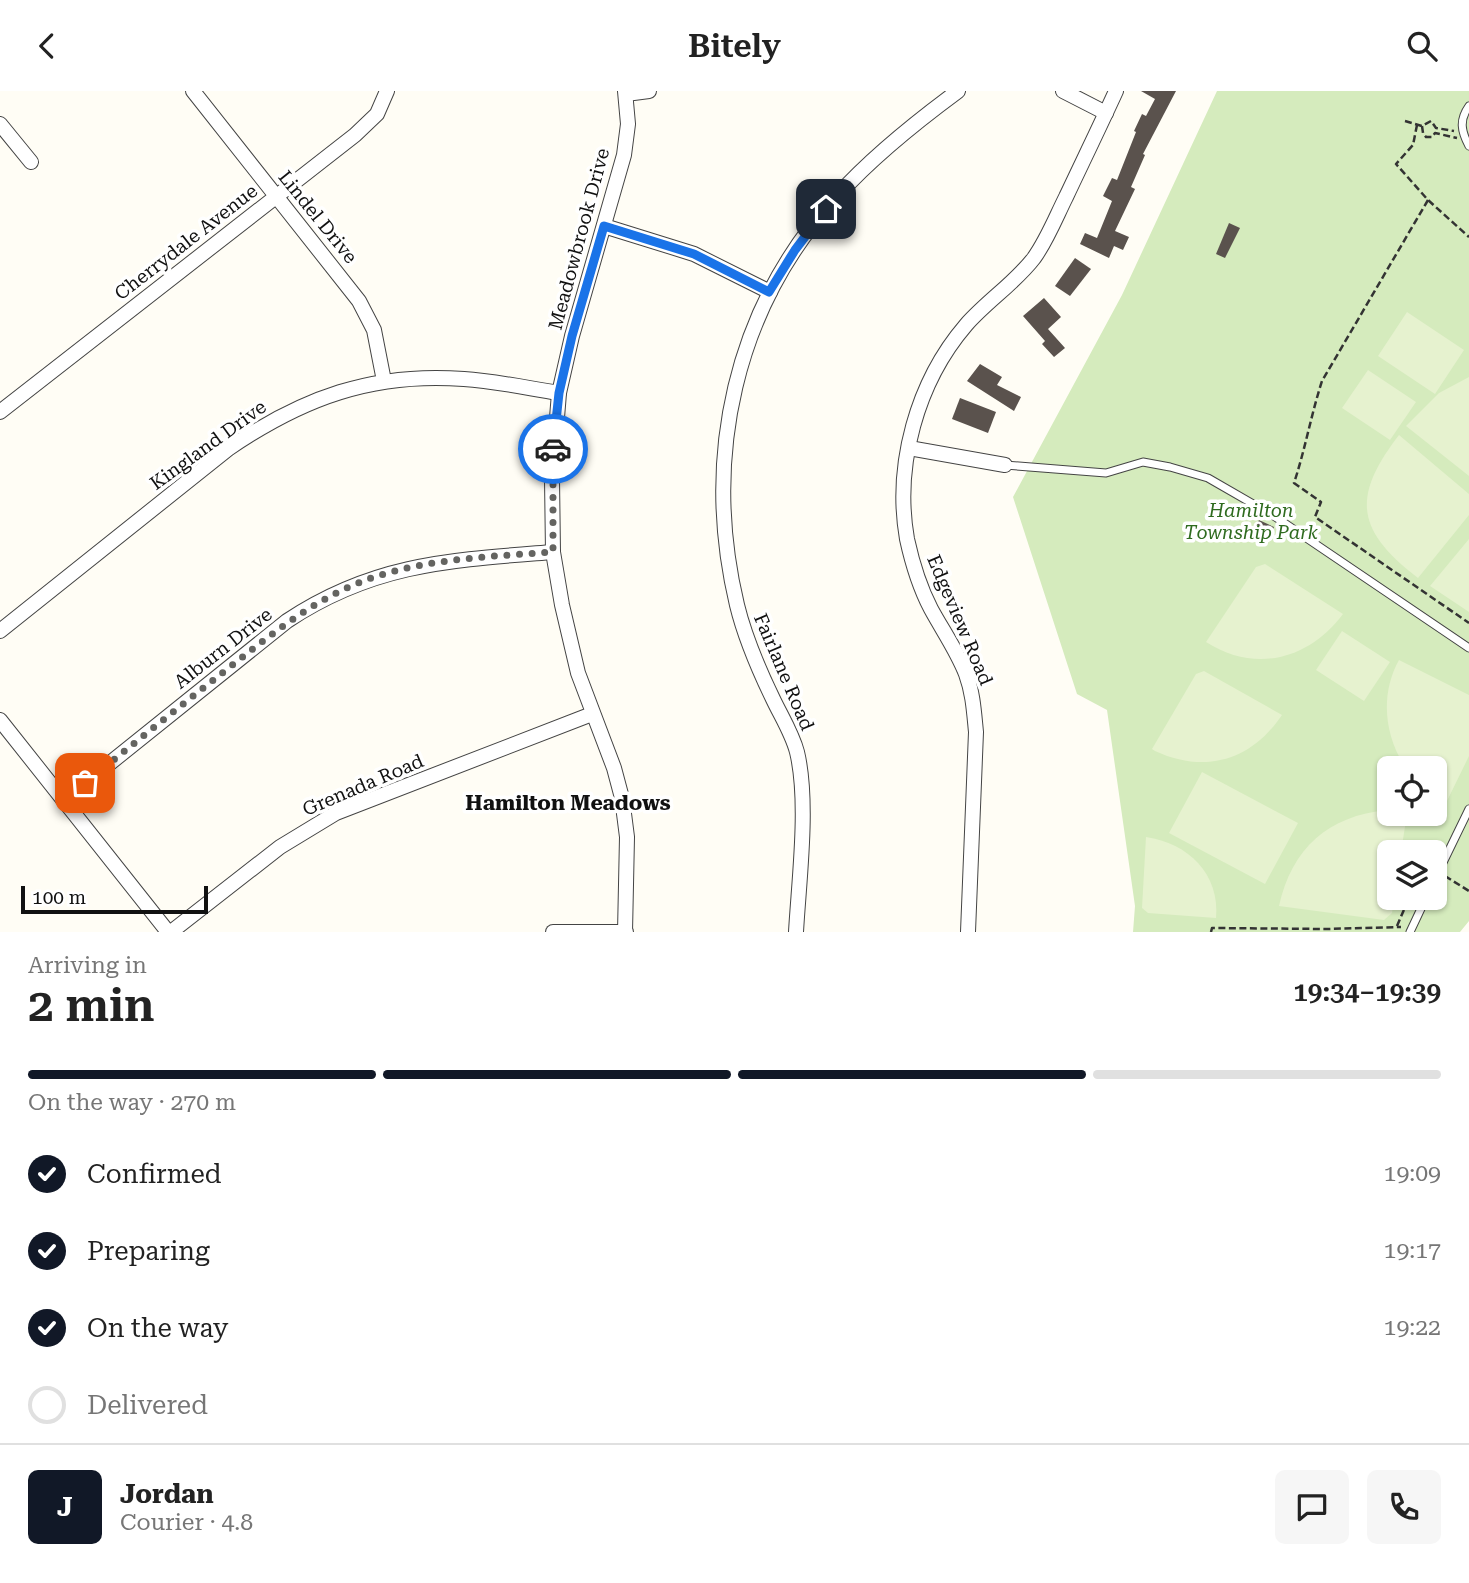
<!DOCTYPE html>
<meta charset="utf-8">
<style>
body{margin:0;font-family:"Roboto Serif",serif;background:#f6f6f6;color:#222;height:100vh;display:flex;flex-direction:column;font-size:26px;white-space:nowrap}
*{box-sizing:border-box;margin:0}
p{font-size:23px;color:#767676}
.icon{flex:none;width:38px;height:38px;fill:none;stroke:currentColor;stroke-width:2;stroke-linecap:round;stroke-linejoin:round}
.map{position:relative;height:841px;overflow:hidden}
.side{display:flex;flex-direction:column;background:#fff;flex:1}
.side>*{flex:none}
.tools{position:absolute;left:1377px;top:665px;display:grid;gap:14px}
.tools a{display:grid;place-items:center;width:70px;height:70px;border-radius:10px;background:#fff;box-shadow:0 2px 5px #0004;font-size:35px}
.scale{position:absolute;left:21px;bottom:18px;width:187px;box-sizing:border-box;padding-left:7px;border:4px solid #111;border-top:0;font-size:19px;line-height:24px;white-space:nowrap;color:#111;-webkit-text-stroke:5px #fff;paint-order:stroke}
.pin{position:absolute;display:grid;place-items:center;width:60px;height:60px;color:#fff;margin:-30px;border-radius:14px;box-shadow:0 4px 10px #0006}
.courier{position:absolute;display:grid;place-items:center;width:70px;height:70px;margin:-35px;border:5px solid #1a73e8;border-radius:50%;background:#fff;color:#222;box-shadow:0 2px 9px #0007}
.headline em{font-style:normal;font-weight:600}
.headline div{display:flex;flex-direction:column-reverse}
.headline{display:flex;align-items:center;justify-content:space-between;height:119px;padding:0 28px}
h1{font-size:46px;font-weight:600;line-height:52px}
.bar{display:grid;grid-template-columns:repeat(4,1fr);gap:10px 7px;align-content:center;height:84px;padding:0 28px}
.bar i{height:9px;border-radius:5px;background:#e0e0e0}
.bar .active{background:#111827}
.bar p{grid-column:span 4}
.line{display:flex;align-items:center;gap:18px;padding:0 28px;border-top:2px solid #e0e0e0}
.line div{flex:1}
.round{display:grid;place-items:center;flex:none;width:74px;height:74px;border-radius:10px;background:#f6f6f6}
ol{padding:0 28px;list-style:none}
li{display:flex;align-items:center;gap:21px;height:77px}
li p{margin-inline-start:auto}
li .icon{padding:7px;border-radius:50%;background:#111827;color:#fff;stroke-width:4}
li:last-child{color:#767676}
li i{width:38px;height:38px;border:4px solid #e0e0e0;border-radius:50%}
header{display:flex;justify-content:space-between;align-items:center;height:91px;padding:0 28px;background:#fff;font-size:32px;font-weight:600}
.map>svg:first-child{display:block}
.green{fill:#d5ebbd;fill-rule:evenodd}
.pitch{fill:#e6f2cf}
.building{fill:#5a524d}
.lines{fill:none;stroke-linecap:round;stroke-linejoin:round}
.lane-casing{stroke:#444;stroke-width:9}
.street-casing{stroke:#444;stroke-width:16}
.path{stroke:#333;stroke-width:2.5;stroke-dasharray:7 3.5;stroke-linecap:butt}
.lane{stroke:#fff;stroke-width:7}
.street{stroke:#fff;stroke-width:14}
.done{stroke:#646461;stroke-width:7;stroke-dasharray:0 12.6}
.route{stroke:#1a73e8;stroke-width:9}
.labels{text-anchor:middle;dominant-baseline:central;stroke-width:7;stroke-linejoin:round;paint-order:stroke}
.street-label{font-size:19px;fill:#111;stroke:#fff}
.park-label{font-size:19px;font-style:italic;fill:#2f6b1f;stroke:#fff}
.neighbourhood-label{font-size:21px;font-weight:bold;fill:#111;stroke:#fff}
</style>
<header><svg class="icon" aria-label="back" viewBox="0 0 24 24"><path d="M15 5l-7 7 7 7"/></svg>Bitely<svg class="icon" aria-label="search" viewBox="0 0 24 24"><circle cx="10" cy="10" r="6"/><path d="M15 15l6 6"/></svg></header>
<div class="map">
<svg width="1469" height="841" viewBox="0 0 1469 841">
<rect width="100%" height="100%" fill="#fffdf5"/>
<path class="green" d="M1217,0h252v830l-9,11h-327l2,-26 -28,-196 -30,-16 -64,-197 109,-202zM1390,677h45v46h-45zM1390,761h45v46h-45z"/>
<g class="pitch">
<polygon points="1407,221 1464,259 1435,303 1378,265"/>
<polygon points="1368,279 1416,311 1390,349 1342,317"/>
<polygon points="1469,286 1469,385 1406,335 1439,302"/>
<path d="M1399,344l70,59v21l-51,63c-63,-48 -66,-82 -19,-143z"/>
<polygon points="1469,448 1469,521 1430,495"/>
<path d="M1265,473l78,50c-34,45 -87,60 -137,28l50,-75z"/>
<polygon points="1342,540 1390,571 1364,610 1316,579"/>
<path d="M1399,569l70,35v61l-23,47 -11,-7v-28h-29c-22,-32 -26,-74 -7,-108z"/>
<path d="M1204,580l78,44c-31,46 -77,59 -127,36l-3,-2 44,-75z"/>
<polygon points="1202,681 1298,732 1265,793 1169,742"/>
<path d="M1387,719h2l1,4h17l-6,38h-11v46h4l-2,15 -8,7 -105,-14c13,-58 49,-90 108,-96z"/>
<path d="M1146,746c42,6 74,37 70,81l-68,-5 -6,-5z"/>
</g>
<g class="building">
<polygon points="1141,0 1176,0 1143,63 1145,64 1131,96 1135,98 1115,140 1129,146 1123,159 1114,155 1109,167 1080,153 1085,142 1097,147 1112,110 1103,105 1112,87 1117,89 1136,41 1134,40 1142,23 1146,25 1155,8"/>
<polygon points="1229,132 1240,137 1225,167 1216,163"/>
<polygon points="1075,167 1091,178 1070,205 1055,195"/>
<polygon points="1044,207 1061,226 1048,238 1065,257 1054,266 1042,253 1045,250 1023,225"/>
<polygon points="980,273 1002,286 997,294 1021,306 1014,320 967,290"/>
<polygon points="960,307 996,321 988,342 952,328"/>
<polygon points="1259,429 1274,436 1266,455 1251,448"/>
</g>
<g class="lines">
<defs>
<g id="lane">
<path d="M1469,15c-10,14 -8,25 0,40"/>
<polyline points="1005,374 1106,382 1143,371 1170,376 1208,387 1274,425 1469,557"/>
<polyline points="1435,788 1469,718"/>
<polyline points="1410,841 1426,807"/>
</g>
<g id="street">
<polyline points="193,0 359,210 374,239 384,290"/>
<polyline points="1063,0 1106,22"/>
<polyline points="626,3 649,0"/>
<polyline points="0,33 31,71"/>
<polyline points="604,135 694,163 770,201"/>
<polyline points="0,321 355,44 377,23 387,0"/>
<polyline points="909,357 1005,374"/>
<path d="M0,540l228,-182c74,-51 145,-77 236,-70 31,2 63,9 95,14"/>
<polyline points="0,629 168,841"/>
<path d="M64,709l223,-179c87,-58 165,-61 266,-69"/>
<polyline points="171,841 280,756 336,722 592,623"/>
<polyline points="553,841 626,841"/>
<polyline points="625,841 627,746 622,707 614,677 578,582 562,514 553,461 552,388 559,302 572,245 624,64 628,33 625,0"/>
<path d="M796,841c3,-53 13,-130 1,-180 -5,-19 -16,-36 -24,-53 -15,-31 -28,-61 -36,-94 -35,-147 -3,-298 101,-410 35,-39 78,-73 120,-104"/>
<path d="M968,841l8,-200c-2,-20 -3,-39 -10,-58 -9,-23 -23,-43 -35,-65 -11,-21 -19,-47 -24,-70 -13,-74 10,-157 59,-214 21,-24 49,-42 68,-67 13,-18 22,-41 32,-61 17,-36 34,-71 50,-106"/>
</g>
</defs>
<use href="#lane" class="lane-casing"/>
<use href="#street" class="street-casing"/>
<g class="path">
<polyline points="1405,30 1422,35 1431,30 1436,37 1454,40"/>
<polyline points="1417,34 1413,54 1396,73 1428,109 1469,146"/>
<polyline points="1422,35 1423,42 1426,46 1432,46 1435,42 1457,47"/>
<path d="M1428,109l-106,181c-11,34 -17,69 -28,102l27,19 -6,15 154,106"/>
<polyline points="1445,785 1469,800"/>
<polyline points="1397,835 1409,807"/>
<polyline points="1211,841 1212,837 1326,838 1401,836"/>
</g>
<use href="#lane" class="lane"/>
<use href="#street" class="street"/>
</g>
<g class="lines">
<path class="done" d="M85,692c47,-38 94,-76 141,-113 50,-39 96,-78 158,-96 55,-16 113,-18 169,-22v-103"/>
<polyline class="route" points="553,358 559,302 572,245 604,135 694,163 769,201 795,159 826,118"/>
</g>
<g class="labels">
<g class="street-label">
<text transform="translate(318 126) rotate(51)">Lindel Drive</text>
<text transform="translate(579 148) rotate(-75)">Meadowbrook Drive</text>
<text transform="translate(186 151) rotate(-38)">Cherrydale Avenue</text>
<text transform="translate(208 354) rotate(-36)">Kingland Drive</text>
<text transform="translate(960 529) rotate(67)">Edgeview Road</text>
<text transform="translate(223 557) rotate(-38)">Alburn Drive</text>
<text transform="translate(784 581) rotate(67)">Fairlane Road</text>
<text transform="translate(363 694) rotate(-23)">Grenada Road</text>
</g>
<g class="park-label">
<text x="1251" y="419">Hamilton<tspan x="1251" dy="22">Township Park</tspan></text>
</g>
<g class="neighbourhood-label">
<text x="568" y="712">Hamilton Meadows</text>
</g>
</g>
</svg>
<div class="tools">
<a><svg class="icon" aria-label="locate" viewBox="0 0 24 24"><circle cx="12" cy="12" r="6"/><path d="M12 2v4M12 18v4M2 12h4M18 12h4"/></svg></a>
<a><svg class="icon" aria-label="layers" viewBox="0 0 24 24"><path d="M12 4l9 5-9 5-9-5zM3 14l9 5 9-5"/></svg></a>
</div>
<div class="scale">100 m</div>
<div class="pin" style="left:85px;top:692px;background:#ea580c"><svg class="icon" aria-label="bag" viewBox="0 0 24 24"><path d="M5 8h14l-1 12H6zM9 8a3 3 0 0 1 6 0"/></svg></div>
<div class="pin" style="left:826px;top:118px;background:#1f2937"><svg class="icon" aria-label="home" viewBox="0 0 24 24"><path d="M3 11l9-7 9 7M6 9v11h12V9"/></svg></div>
<div class="courier" style="left:553px;top:358px"><svg class="icon" aria-label="car" viewBox="0 0 24 24"><path d="M5 17H2v-5l4-1 3-4h7l3 4 3 1v5h-3M9 17h6M6 11h13"/><circle cx="7" cy="17" r="2"/><circle cx="17" cy="17" r="2"/></svg></div>
</div>
<section class="side">
<div class="headline"><div><h1>2 min</h1><p>Arriving in</p></div><em>19:34–19:39</em></div>
<div class="bar"><i class="active"></i><i class="active"></i><i class="active"></i><i></i><p>On the way · 270 m</p></div>
<ol>
<li><svg class="icon" aria-label="check" viewBox="0 0 24 24"><path d="M5 12l5 5 9-10"/></svg>Confirmed<p>19:09</p></li>
<li><svg class="icon" aria-label="check" viewBox="0 0 24 24"><path d="M5 12l5 5 9-10"/></svg>Preparing<p>19:17</p></li>
<li><svg class="icon" aria-label="check" viewBox="0 0 24 24"><path d="M5 12l5 5 9-10"/></svg>On the way<p>19:22</p></li>
<li><i></i>Delivered</li>
</ol>
<div class="line" style="height:126px"><b class="round" style="background:#111827;color:#fff">J</b><div><b>Jordan</b><p>Courier · 4.8</p></div><a class="round"><svg class="icon" aria-label="chat" viewBox="0 0 24 24"><path d="M4 5h16v11H9l-5 4z"/></svg></a><a class="round"><svg class="icon" aria-label="phone" viewBox="0 0 24 24"><path d="M5 4h4l2 5-3 2q2 4 5 5l2-3 5 2v4C11 20 4 13 5 4z"/></svg></a></div>
</section>
